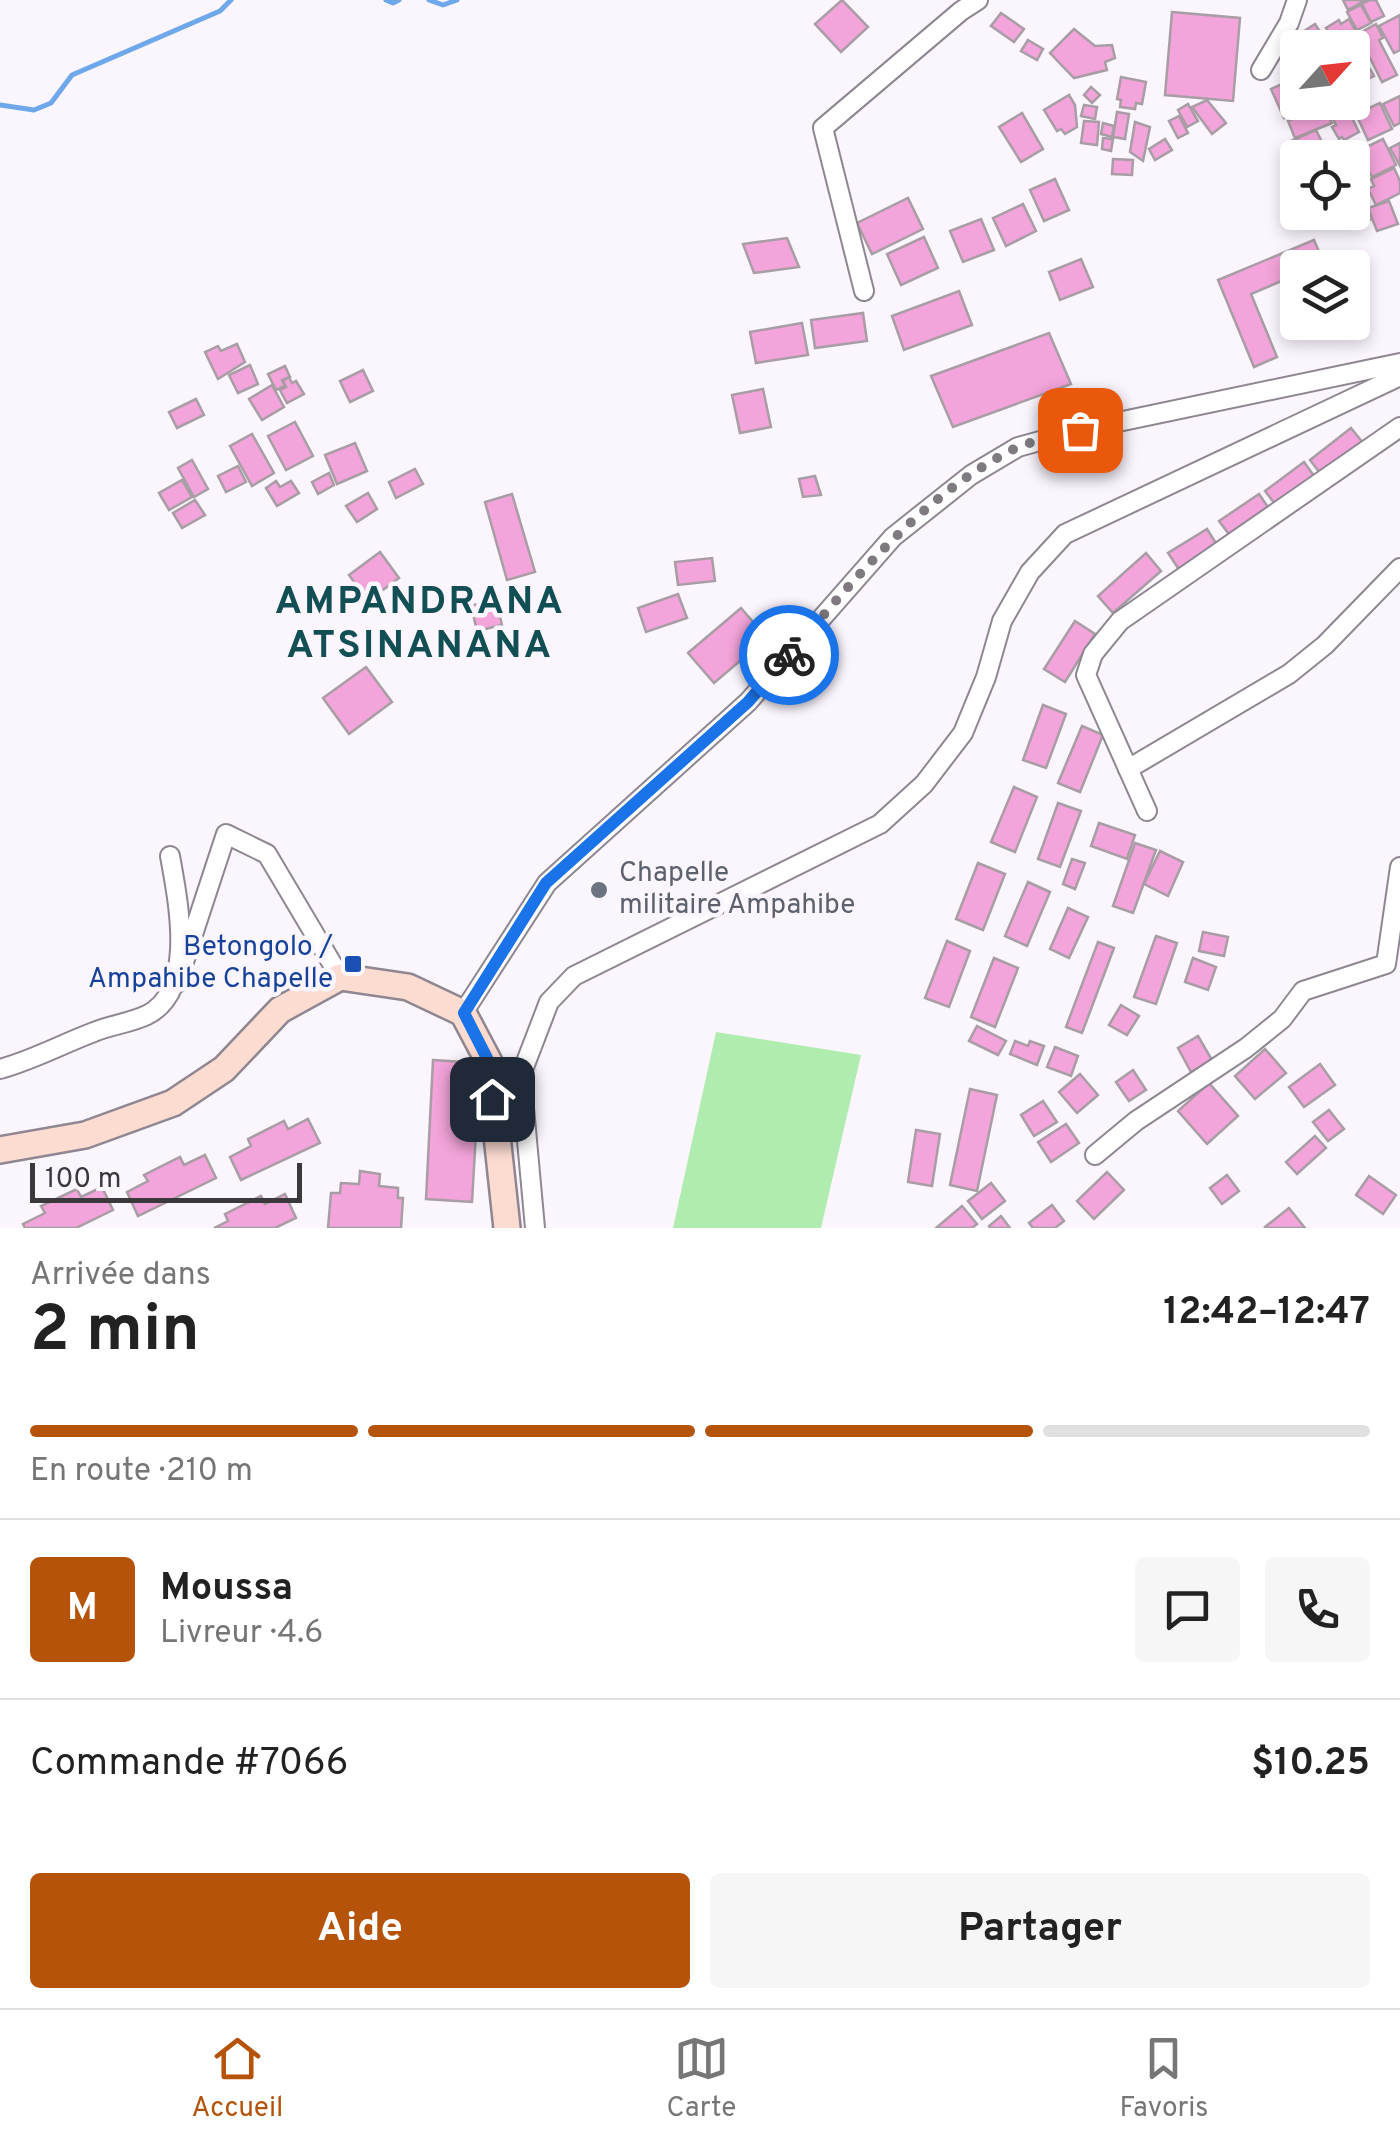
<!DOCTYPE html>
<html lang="fr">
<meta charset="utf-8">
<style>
body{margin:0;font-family:Overpass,sans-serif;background:#f6f6f6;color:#222;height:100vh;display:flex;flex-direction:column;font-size:38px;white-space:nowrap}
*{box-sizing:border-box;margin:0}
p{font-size:32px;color:#767676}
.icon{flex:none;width:55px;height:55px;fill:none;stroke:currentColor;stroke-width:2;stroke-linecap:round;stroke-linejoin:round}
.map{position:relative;height:1228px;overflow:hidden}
.side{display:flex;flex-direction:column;background:#fff;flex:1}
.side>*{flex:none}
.needle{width:65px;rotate:63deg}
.tools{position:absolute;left:1280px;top:30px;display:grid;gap:20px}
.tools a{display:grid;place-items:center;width:90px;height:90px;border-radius:10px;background:#fff;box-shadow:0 5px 15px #0003;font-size:50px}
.scale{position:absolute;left:30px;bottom:25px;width:272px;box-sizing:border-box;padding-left:10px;border:5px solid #3b383c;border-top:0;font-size:28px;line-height:35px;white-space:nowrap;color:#3b383c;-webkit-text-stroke:8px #fbf5fe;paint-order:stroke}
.pin{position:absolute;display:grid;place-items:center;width:85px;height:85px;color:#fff;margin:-42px;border-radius:20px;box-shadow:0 5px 15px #0006}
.courier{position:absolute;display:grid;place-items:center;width:100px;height:100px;margin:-50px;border:8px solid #1a73e8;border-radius:50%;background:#fff;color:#222;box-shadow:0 2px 12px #0007}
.summary em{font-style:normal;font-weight:700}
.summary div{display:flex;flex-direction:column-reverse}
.summary{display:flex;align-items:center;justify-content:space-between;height:170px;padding:0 30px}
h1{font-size:65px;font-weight:700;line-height:75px}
.bar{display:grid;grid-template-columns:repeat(4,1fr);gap:15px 10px;align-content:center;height:120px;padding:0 30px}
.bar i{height:12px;border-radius:8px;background:#e0e0e0}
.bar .on{background:#b45309}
.bar p{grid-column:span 4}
.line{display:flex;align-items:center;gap:25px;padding:0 30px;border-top:2px solid #e0e0e0}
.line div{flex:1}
.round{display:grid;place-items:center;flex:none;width:105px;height:105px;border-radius:10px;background:#f6f6f6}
.button{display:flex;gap:20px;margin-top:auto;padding:20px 30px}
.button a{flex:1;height:115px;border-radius:10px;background:#b45309;color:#fff;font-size:40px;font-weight:700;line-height:115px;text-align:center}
.button a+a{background:#f6f6f6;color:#222}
.tab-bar{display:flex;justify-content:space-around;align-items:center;height:140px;border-top:2px solid #e0e0e0;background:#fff;font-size:28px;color:#767676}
.tab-bar a{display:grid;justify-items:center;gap:5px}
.tab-bar .on{color:#b45309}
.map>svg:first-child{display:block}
.green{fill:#b0ebaf}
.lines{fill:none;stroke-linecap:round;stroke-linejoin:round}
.stream{stroke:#6ea7ea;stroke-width:5}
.building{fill:#f3a4da;stroke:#a89da4;stroke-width:2.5}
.street-casing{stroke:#8e8791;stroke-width:22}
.secondary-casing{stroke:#8e8791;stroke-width:30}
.street{stroke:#fff;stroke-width:18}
.secondary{stroke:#fcdbd1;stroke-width:25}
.done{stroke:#7e7a80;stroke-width:10;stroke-dasharray:0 18}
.route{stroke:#1a73e8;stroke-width:12}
.worship-dot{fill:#6b7280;stroke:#fbf5fe;stroke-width:4}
.transit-dot{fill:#1a4fb4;stroke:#fbf5fe;stroke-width:4}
.labels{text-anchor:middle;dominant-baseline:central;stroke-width:9;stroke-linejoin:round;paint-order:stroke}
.worship-label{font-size:28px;fill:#5b616d;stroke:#fbf5fe;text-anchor:start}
.transit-label{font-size:28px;fill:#164399;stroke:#fbf5fe;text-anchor:end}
.district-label{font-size:38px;font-weight:bold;letter-spacing:2.5px;fill:#114f54;stroke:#fbf5fe}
</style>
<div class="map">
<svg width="1400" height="1228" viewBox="0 0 1400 1228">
<rect width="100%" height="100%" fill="#fbf5fe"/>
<polygon class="green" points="716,1032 861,1055 821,1228 673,1228"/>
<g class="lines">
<g class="stream">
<polyline points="386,0 393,3 399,0"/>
<polyline points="429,0 443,5 457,0"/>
<polyline points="0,105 34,110 51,103 72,75 220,11 231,0"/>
</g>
</g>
<g class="building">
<polygon points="842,0 868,27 841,52 815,24"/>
<polygon points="1343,0 1366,0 1348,10"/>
<polygon points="1370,0 1376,0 1384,16 1371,22 1362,4"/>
<polygon points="1361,5 1371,23 1357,30 1347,12"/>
<polygon points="1172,12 1240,18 1233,101 1165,95"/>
<polygon points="1001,13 1024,29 1014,42 991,26"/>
<polygon points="1400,15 1400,50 1394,53 1379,26"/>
<polygon points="1349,19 1357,33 1335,45 1326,28 1339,20 1341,24"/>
<polygon points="1315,24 1328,45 1298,48 1301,46 1295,37"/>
<polygon points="1376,24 1383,38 1379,40 1397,75 1382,82 1358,34"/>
<polygon points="1074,29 1095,46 1112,45 1115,58 1105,62 1107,70 1074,78 1050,53"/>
<polygon points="1028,40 1043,49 1037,60 1021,51"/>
<polygon points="1360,51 1374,76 1355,86 1352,55"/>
<polygon points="1121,77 1146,82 1142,104 1136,103 1135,109 1120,107 1121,100 1117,99"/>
<polygon points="1298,77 1298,102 1315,104 1284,118 1271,89"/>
<polygon points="1091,87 1100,95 1092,103 1084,95"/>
<polygon points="1361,91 1366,103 1353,109 1350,102 1352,102 1352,95"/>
<polygon points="1069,95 1075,105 1077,127 1065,134 1061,129 1057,131 1044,110"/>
<polygon points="1400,96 1400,123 1394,126 1383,104"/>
<polygon points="1207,100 1226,123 1212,134 1192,107"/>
<polygon points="1340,102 1344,102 1359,132 1344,140 1342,137 1339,139 1332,127 1336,125 1328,109"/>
<polygon points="1380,103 1392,129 1368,140 1356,114"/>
<polygon points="1188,104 1198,121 1187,127 1178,110"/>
<polygon points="1084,105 1097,107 1095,119 1081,116"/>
<polygon points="1324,106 1332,123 1295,138 1288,121"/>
<polygon points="1117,112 1129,114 1125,139 1113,137"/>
<polygon points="1022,113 1043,149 1021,162 999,127"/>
<polygon points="1179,116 1188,133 1178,138 1169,121"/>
<polygon points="1084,121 1099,122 1097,145 1081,143"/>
<polygon points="1135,122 1150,127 1143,161 1130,152"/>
<polygon points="1103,123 1114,126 1112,137 1101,134"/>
<polygon points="1316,130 1325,148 1299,158 1291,141"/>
<polygon points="1103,138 1113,139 1111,151 1102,149"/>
<polygon points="1165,139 1172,150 1155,160 1149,149"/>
<polygon points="1383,139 1396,165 1372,177 1358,151"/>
<polygon points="1400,143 1400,166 1390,148"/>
<polygon points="1113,159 1133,160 1132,175 1112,174"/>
<polygon points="1394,168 1400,181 1400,193 1376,205 1368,189 1374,186 1371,179"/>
<polygon points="1055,179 1069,210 1044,221 1030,190"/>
<polygon points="1357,187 1370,220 1353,226 1348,212 1352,212 1352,189"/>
<polygon points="908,198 923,229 872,254 857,223"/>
<polygon points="1389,201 1398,224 1377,231 1368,208"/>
<polygon points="1023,204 1036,231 1006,246 993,218"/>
<polygon points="981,219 994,250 963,262 950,231"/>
<polygon points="924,237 938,268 901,285 887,254"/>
<polygon points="787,238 799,267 754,273 743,244"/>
<polygon points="1314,240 1324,263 1314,268 1298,268 1298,274 1251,294 1277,357 1254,367 1218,280"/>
<polygon points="1081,259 1093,287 1060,300 1049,272"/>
<polygon points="959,291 972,325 904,350 892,316"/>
<polygon points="863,313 867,341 815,348 811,320"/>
<polygon points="802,323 808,355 756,363 750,332"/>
<polygon points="1049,333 1071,384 953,427 931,376"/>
<polygon points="237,344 245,362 218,379 205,352 218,346 221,351"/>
<polygon points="250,365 258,384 238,393 229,375"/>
<polygon points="285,366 290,377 282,380 285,386 276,390 268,374"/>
<polygon points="363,370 373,391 350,402 340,381"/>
<polygon points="289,377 292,383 296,381 304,394 287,403 280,390 286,387 283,381"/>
<polygon points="272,385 284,407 262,420 249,399"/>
<polygon points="763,389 771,427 740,433 732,395"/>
<polygon points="196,399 204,415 177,428 169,412"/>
<polygon points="295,422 313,456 286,470 268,436"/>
<polygon points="1351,428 1364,444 1323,477 1310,460"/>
<polygon points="252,434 274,473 252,486 230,446"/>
<polygon points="355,443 367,471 337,484 325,455"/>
<polygon points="192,460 208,489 194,497 178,468"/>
<polygon points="1304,462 1317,480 1278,508 1265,491"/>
<polygon points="238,466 246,482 226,492 218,476"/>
<polygon points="415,469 423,484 396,498 389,482"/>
<polygon points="329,473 334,485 318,494 312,482"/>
<polygon points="815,476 821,495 803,497 799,479"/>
<polygon points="182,480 192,497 169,510 159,493"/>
<polygon points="276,481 280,487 291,481 299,493 277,506 266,488"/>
<polygon points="368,493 377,509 357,522 346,506"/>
<polygon points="512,494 535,572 507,580 485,502"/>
<polygon points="1259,494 1270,510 1231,537 1219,521"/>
<polygon points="195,500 205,515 182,528 173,513"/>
<polygon points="1207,529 1219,548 1180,571 1168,553"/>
<polygon points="380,552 399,578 368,601 349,575"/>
<polygon points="1146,553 1161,571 1113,613 1098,596"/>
<polygon points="712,558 715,581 678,585 675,562"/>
<polygon points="678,594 687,618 646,632 638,608"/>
<polygon points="496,599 502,625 477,631 471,606"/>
<polygon points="741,608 767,638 714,683 688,653"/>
<polygon points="1075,621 1095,634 1065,682 1044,669"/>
<polygon points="366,667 392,702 349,734 323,698"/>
<polygon points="1043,705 1066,714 1046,768 1023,760"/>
<polygon points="1082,726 1103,735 1080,792 1058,783"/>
<polygon points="1014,787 1037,797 1015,852 991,842"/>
<polygon points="1058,803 1081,811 1060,867 1038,859"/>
<polygon points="1099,823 1135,835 1127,859 1091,846"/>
<polygon points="1135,843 1156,850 1133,913 1113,906"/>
<polygon points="1160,851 1183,862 1168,896 1144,884"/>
<polygon points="1072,859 1085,863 1075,889 1063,884"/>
<polygon points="978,863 1005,874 983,930 956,919"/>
<polygon points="1028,882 1050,892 1027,946 1005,936"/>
<polygon points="1068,908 1088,917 1069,958 1050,949"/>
<polygon points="1203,932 1228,937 1224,956 1199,951"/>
<polygon points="1156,936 1177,943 1156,1004 1134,997"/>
<polygon points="947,941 970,951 949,1007 925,998"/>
<polygon points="1098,942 1114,948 1082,1033 1066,1027"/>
<polygon points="994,958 1018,968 995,1027 971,1017"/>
<polygon points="1193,958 1216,967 1208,990 1185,982"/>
<polygon points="1121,1005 1139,1016 1127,1035 1109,1025"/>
<polygon points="977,1026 1006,1041 998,1055 969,1041"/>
<polygon points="1198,1036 1212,1060 1191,1072 1178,1048"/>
<polygon points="1015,1041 1028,1046 1030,1041 1044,1046 1037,1065 1010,1054"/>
<polygon points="1055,1047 1078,1056 1071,1076 1047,1067"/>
<polygon points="1265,1049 1286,1073 1255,1099 1235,1076"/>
<polygon points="433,1060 480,1063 472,1202 426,1199"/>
<polygon points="1320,1064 1335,1085 1304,1107 1289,1087"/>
<polygon points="1133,1070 1146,1090 1129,1101 1116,1082"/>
<polygon points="1080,1074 1098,1095 1077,1113 1059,1092"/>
<polygon points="1209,1083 1238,1116 1207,1144 1178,1111"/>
<polygon points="970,1089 997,1095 977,1191 950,1185"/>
<polygon points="1043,1101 1057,1122 1034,1136 1021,1115"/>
<polygon points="1329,1110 1344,1129 1328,1141 1313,1122"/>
<polygon points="308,1119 320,1143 241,1180 230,1157 251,1146 248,1139 284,1121 288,1129"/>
<polygon points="1066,1124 1079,1143 1051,1162 1038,1142"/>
<polygon points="916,1130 940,1134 932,1186 908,1182"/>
<polygon points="1315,1136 1326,1148 1297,1174 1286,1162"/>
<polygon points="205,1155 216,1178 138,1216 127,1192 148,1181 144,1175 180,1157 184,1165"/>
<polygon points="360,1171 380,1174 379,1186 398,1188 398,1198 403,1198 401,1228 328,1228 331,1193 340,1193 341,1183 359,1184"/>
<polygon points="1107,1172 1124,1190 1094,1219 1077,1201"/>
<polygon points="1227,1175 1239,1191 1222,1204 1210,1188"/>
<polygon points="1369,1176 1396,1195 1383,1214 1356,1195"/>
<polygon points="991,1183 1005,1201 982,1219 968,1201"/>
<polygon points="102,1187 113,1210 76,1228 25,1228 23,1224 45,1213 41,1206 77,1189 81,1197"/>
<polygon points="285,1194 296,1218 275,1228 214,1228 228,1221 225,1214 261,1196 265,1204"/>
<polygon points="1052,1205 1064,1221 1055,1228 1033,1228 1029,1223"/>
<polygon points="962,1206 977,1224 972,1228 936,1228"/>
<polygon points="1289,1208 1305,1228 1266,1228 1265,1227"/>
<polygon points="1001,1216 1010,1228 990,1228 989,1226"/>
</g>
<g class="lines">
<defs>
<g id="street">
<polyline points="1261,70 1289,23 1297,0"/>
<polyline points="864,291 823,128 961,11 978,0"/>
<polyline points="1128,769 1289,674 1325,645 1400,568"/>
<polyline points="1147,811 1086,675 1093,654 1120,621 1400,427"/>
<polyline points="177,983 226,834 267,854 340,977"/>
<polyline points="463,1013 547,883 748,702 893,537 971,475 1018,447 1080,430 1400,363"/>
<path d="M0,1069c33,-9 62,-25 94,-37 17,-7 36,-9 53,-17 50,-25 31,-114 23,-159"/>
<polyline points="1095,1155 1136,1121 1246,1048 1282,1019 1303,991 1386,964 1400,867"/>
<polyline points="535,1228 521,1075 549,1002 574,976 880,824 924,784 963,733 986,677 1002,621 1030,572 1065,534 1400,376"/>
</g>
<polyline id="secondary" points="0,1150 85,1135 173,1103 224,1069 280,1010 340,977 408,987 463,1013 489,1062 507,1228"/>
</defs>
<use href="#street" class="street-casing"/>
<use href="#secondary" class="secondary-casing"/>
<use href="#street" class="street"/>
<use href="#secondary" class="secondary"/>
</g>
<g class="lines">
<path class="done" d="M789,655c67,-77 132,-159 225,-206 20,-9 45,-13 66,-19"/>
<polyline class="route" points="492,1099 489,1062 464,1013 546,883 748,702 789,655"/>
</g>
<circle class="worship-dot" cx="599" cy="890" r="10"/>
<rect class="transit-dot" x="343" y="954" width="20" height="20" rx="5"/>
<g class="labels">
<g class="worship-label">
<text x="619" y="874">Chapelle<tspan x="619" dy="32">militaire Ampahibe</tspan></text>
</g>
<g class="transit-label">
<text x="333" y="948">Betongolo /<tspan x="333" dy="32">Ampahibe Chapelle</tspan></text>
</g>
<g class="district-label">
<text x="420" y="603">AMPANDRANA<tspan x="420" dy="44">ATSINANANA</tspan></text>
</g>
</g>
</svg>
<div class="tools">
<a><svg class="needle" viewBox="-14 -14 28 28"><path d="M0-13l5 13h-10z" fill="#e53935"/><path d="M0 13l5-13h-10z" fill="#767676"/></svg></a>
<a><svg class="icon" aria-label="locate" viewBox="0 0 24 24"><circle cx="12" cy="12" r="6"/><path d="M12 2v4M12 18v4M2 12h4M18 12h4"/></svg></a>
<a><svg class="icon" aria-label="layers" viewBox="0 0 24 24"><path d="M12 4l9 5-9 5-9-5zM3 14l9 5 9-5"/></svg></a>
</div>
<div class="scale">100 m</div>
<div class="pin" style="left:1080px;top:430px;background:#ea580c"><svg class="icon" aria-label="bag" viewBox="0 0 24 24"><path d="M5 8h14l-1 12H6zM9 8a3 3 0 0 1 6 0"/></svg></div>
<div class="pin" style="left:492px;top:1099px;background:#1f2937"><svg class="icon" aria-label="home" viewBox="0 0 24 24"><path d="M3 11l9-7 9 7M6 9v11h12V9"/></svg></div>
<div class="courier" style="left:789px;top:655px"><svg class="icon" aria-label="bike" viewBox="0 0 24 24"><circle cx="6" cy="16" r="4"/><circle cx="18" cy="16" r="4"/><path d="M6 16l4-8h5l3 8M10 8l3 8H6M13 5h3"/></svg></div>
</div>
<section class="side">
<div class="summary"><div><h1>2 min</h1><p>Arrivée dans</p></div><em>12:42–12:47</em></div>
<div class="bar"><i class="on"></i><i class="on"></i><i class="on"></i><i></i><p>En route · 210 m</p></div>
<div class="line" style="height:180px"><b class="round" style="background:#b45309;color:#fff">M</b><div><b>Moussa</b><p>Livreur · 4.6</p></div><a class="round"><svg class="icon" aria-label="chat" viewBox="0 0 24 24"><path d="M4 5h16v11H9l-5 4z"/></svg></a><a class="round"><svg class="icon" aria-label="phone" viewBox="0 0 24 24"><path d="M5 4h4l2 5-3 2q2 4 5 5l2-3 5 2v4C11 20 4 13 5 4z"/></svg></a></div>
<div class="line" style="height:130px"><div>Commande #7066</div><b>$10.25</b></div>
<div class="button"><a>Aide</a><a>Partager</a></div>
</section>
<nav class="tab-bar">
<a class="on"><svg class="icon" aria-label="home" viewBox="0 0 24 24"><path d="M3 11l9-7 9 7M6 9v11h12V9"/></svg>Accueil</a>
<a><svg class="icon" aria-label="map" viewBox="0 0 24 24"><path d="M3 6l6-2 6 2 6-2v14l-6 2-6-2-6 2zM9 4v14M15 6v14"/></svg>Carte</a>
<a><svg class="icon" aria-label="saved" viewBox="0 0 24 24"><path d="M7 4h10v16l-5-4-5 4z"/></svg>Favoris</a>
</nav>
